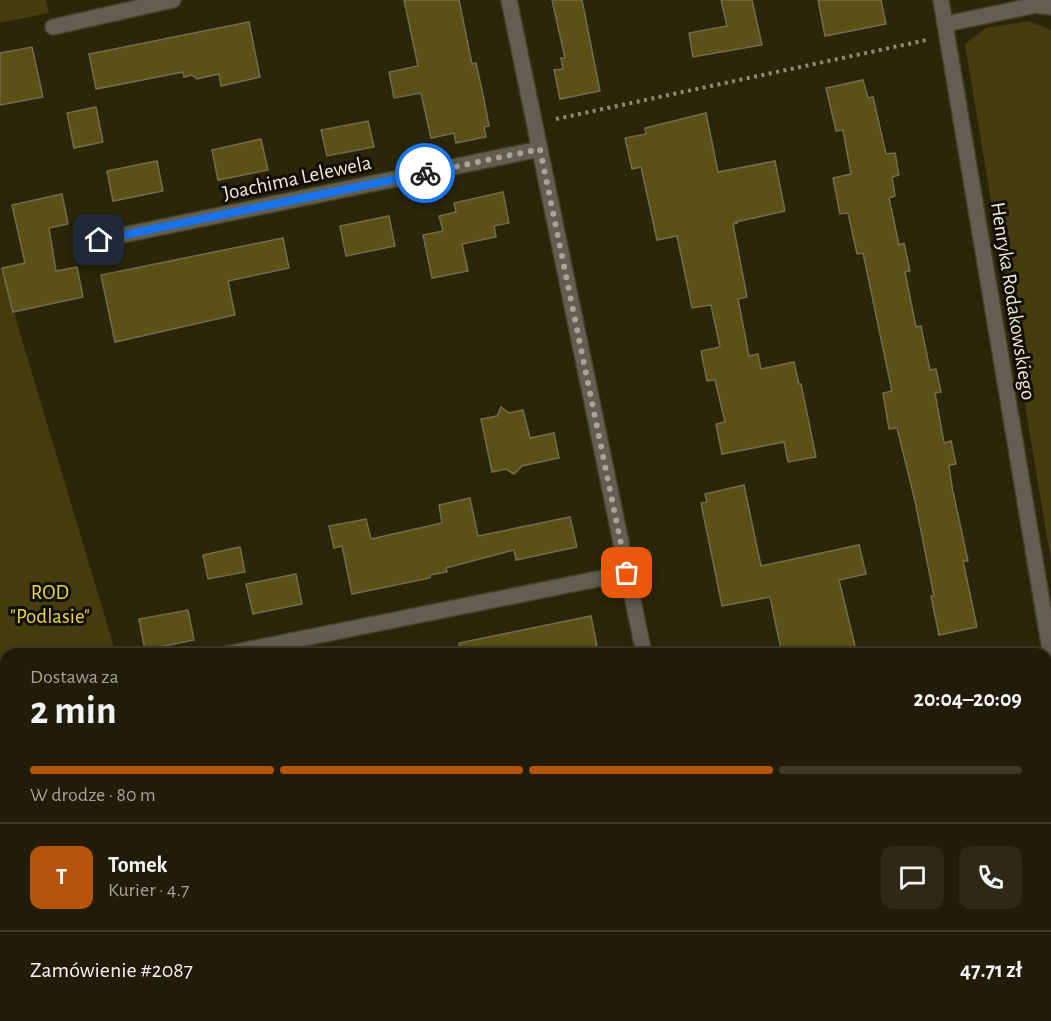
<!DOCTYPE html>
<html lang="pl">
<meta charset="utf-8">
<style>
body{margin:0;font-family:"Alegreya Sans",sans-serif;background:#2d2915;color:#f1f3f6;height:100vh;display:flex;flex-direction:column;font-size:22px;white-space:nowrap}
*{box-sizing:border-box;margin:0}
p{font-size:20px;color:#a2a19b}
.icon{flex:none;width:33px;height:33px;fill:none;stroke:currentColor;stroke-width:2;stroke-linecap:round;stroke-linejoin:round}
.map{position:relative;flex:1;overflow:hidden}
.side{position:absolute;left:0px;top:648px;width:1052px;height:374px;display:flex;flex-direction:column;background:#201c07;border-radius:18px 18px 0 0;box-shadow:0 3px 15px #0003,0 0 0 2px #3d3a28}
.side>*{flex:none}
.pin{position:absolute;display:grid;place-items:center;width:51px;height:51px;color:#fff;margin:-26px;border-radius:12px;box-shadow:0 3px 9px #0006}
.courier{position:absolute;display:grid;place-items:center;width:60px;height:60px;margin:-30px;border:4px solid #1a73e8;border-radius:50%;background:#fff;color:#222;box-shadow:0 2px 8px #0007}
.overview em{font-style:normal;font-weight:700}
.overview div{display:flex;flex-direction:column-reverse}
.overview{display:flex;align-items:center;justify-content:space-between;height:102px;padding:0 30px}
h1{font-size:39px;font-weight:700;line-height:45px}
.bar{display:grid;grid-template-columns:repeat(4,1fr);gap:9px 6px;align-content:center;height:72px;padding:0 30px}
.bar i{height:8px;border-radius:4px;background:#3d3a28}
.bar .on{background:#b45309}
.bar p{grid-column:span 4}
.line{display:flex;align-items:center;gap:15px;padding:0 30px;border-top:2px solid #3d3a28}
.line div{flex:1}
.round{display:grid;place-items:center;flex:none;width:63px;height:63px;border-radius:12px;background:#2d2915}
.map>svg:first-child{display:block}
.green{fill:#453d0e}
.building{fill:#5b5117;stroke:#726d4e;stroke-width:1.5}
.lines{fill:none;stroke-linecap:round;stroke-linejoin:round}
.street-casing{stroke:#464126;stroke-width:18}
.path{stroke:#8e8a74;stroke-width:4;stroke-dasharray:3 4.5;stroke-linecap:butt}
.street{stroke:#615f52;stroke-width:15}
.done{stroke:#a8a590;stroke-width:6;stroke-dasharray:0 10.8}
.route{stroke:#1a73e8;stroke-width:8}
.labels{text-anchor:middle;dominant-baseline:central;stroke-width:6;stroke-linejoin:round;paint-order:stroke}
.street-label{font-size:21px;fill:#ecead9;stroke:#110f05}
.park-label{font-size:21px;fill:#ebd343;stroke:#110f05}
</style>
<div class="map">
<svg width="1051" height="1021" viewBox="0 0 1051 1021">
<rect width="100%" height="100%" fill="#2b2609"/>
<g class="green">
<polygon points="0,0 46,0 49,13 0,23"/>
<polygon points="1029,21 1051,30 1051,561 965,44 986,28"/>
<polygon points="0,266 116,654 6,654 6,1016 225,1016 227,1021 0,1021"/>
</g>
<g class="building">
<polygon points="404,0 459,0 472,64 476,63 483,95 489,126 484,127 486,137 456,143 454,133 431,138 421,93 394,98 389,72 418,66"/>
<polygon points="552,0 582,0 600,91 560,99 554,70 563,69 561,58 565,58"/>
<polygon points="721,0 752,0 762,45 693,57 689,33 727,26"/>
<polygon points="818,0 881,0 886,24 825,36"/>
<polygon points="249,22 260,77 221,86 219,74 197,79 192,75 184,77 183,72 96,89 89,54"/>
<polygon points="32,47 43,97 0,105 0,53"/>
<polygon points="863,80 868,98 873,97 886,154 895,153 899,175 892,177 895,196 889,198 899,245 904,243 910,271 905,272 916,327 921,326 930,370 936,369 941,392 935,393 944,443 951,441 956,464 949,465 952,487 968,561 963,561 977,627 939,635 931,596 934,596 915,501 897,428 889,429 883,393 892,391 863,253 857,254 848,213 840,214 833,178 851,174 843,130 836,131 826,88"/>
<polygon points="96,107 103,142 74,148 67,113"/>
<polygon points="706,113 718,172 775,161 785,211 736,222 737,223 733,224 747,297 738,299 749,356 758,354 761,369 794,362 799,384 801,384 816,457 788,462 784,442 722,454 716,424 725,422 715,380 707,381 701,351 720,347 711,305 692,308 677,236 657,240 641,167 632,169 625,138 646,134 645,128"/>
<polygon points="368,121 374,147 327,156 321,130"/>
<polygon points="261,139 268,170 218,180 212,150"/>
<polygon points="157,161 163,191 113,201 107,171"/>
<polygon points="503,192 509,223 494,226 496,237 462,244 468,271 432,278 423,235 443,231 439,216 456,212 454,203"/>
<polygon points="62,194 68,224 49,228 56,271 77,267 83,297 13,312 2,268 25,263 12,205"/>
<polygon points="389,216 395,246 346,256 340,226"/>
<polygon points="283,238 289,268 228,281 235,315 115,342 101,275"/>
<polygon points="501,407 509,413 523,410 530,438 554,433 559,458 522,466 514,474 506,469 492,472 481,419 497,416"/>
<polygon points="744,485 761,566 859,545 866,574 839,580 857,654 782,654 770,597 722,606 701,503 707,502 705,494"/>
<polygon points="470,498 478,536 570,517 577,547 516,560 514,550 446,568 447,572 430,575 430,578 352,594 342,546 334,548 329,526 366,519 371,539 442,523 439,505"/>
<polygon points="240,547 245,572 208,579 203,555"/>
<polygon points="296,574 302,604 253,614 246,584"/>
<polygon points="188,610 194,640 145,650 139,619"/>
<polygon points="591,616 597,646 558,654 460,654 459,643"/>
</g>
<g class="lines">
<defs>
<g id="street">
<polyline points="509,0 644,654"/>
<polyline points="941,0 1051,656"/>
<polyline points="946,24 1036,5 1051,7"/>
<polyline points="53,27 173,0"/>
<polyline points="99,240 540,149"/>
<polyline points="226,654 627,573"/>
<polyline points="718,1016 720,1021"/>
<polyline points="673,1021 700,1016"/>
</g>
</defs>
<use href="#street" class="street-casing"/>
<polyline class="path" points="556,119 927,40"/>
<use href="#street" class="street"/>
</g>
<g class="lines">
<polyline class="done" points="425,173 540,149 627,573"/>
<polyline class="route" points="99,240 425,173"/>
</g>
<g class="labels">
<g class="street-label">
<text transform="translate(297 178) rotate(-12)">Joachima Lelewela</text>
<text transform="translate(1013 301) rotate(81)">Henryka Rodakowskiego</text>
</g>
<g class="park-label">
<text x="50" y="592">ROD<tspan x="50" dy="24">"Podlasie"</tspan></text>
</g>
</g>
</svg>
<div class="pin" style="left:627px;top:573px;background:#ea580c"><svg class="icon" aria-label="bag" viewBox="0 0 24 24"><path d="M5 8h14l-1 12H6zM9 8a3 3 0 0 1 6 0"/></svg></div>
<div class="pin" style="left:99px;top:240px;background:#1f2937"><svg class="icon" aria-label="home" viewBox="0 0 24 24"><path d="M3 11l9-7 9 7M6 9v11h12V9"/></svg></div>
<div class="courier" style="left:425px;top:173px"><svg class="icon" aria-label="bike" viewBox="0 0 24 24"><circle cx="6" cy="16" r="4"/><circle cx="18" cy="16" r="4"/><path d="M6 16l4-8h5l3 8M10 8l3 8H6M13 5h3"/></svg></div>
<section class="side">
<div class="overview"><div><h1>2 min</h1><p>Dostawa za</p></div><em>20:04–20:09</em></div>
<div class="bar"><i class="on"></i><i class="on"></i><i class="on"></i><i></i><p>W drodze · 80 m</p></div>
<div class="line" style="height:108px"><b class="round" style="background:#b45309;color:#fff">T</b><div><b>Tomek</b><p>Kurier · 4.7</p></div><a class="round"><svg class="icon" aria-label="chat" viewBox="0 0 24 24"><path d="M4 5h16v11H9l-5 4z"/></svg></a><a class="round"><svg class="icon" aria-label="phone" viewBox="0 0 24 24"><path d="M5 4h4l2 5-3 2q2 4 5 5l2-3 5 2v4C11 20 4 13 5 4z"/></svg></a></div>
<div class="line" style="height:78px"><div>Zamówienie #2087</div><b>47.71 zł</b></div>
</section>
</div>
